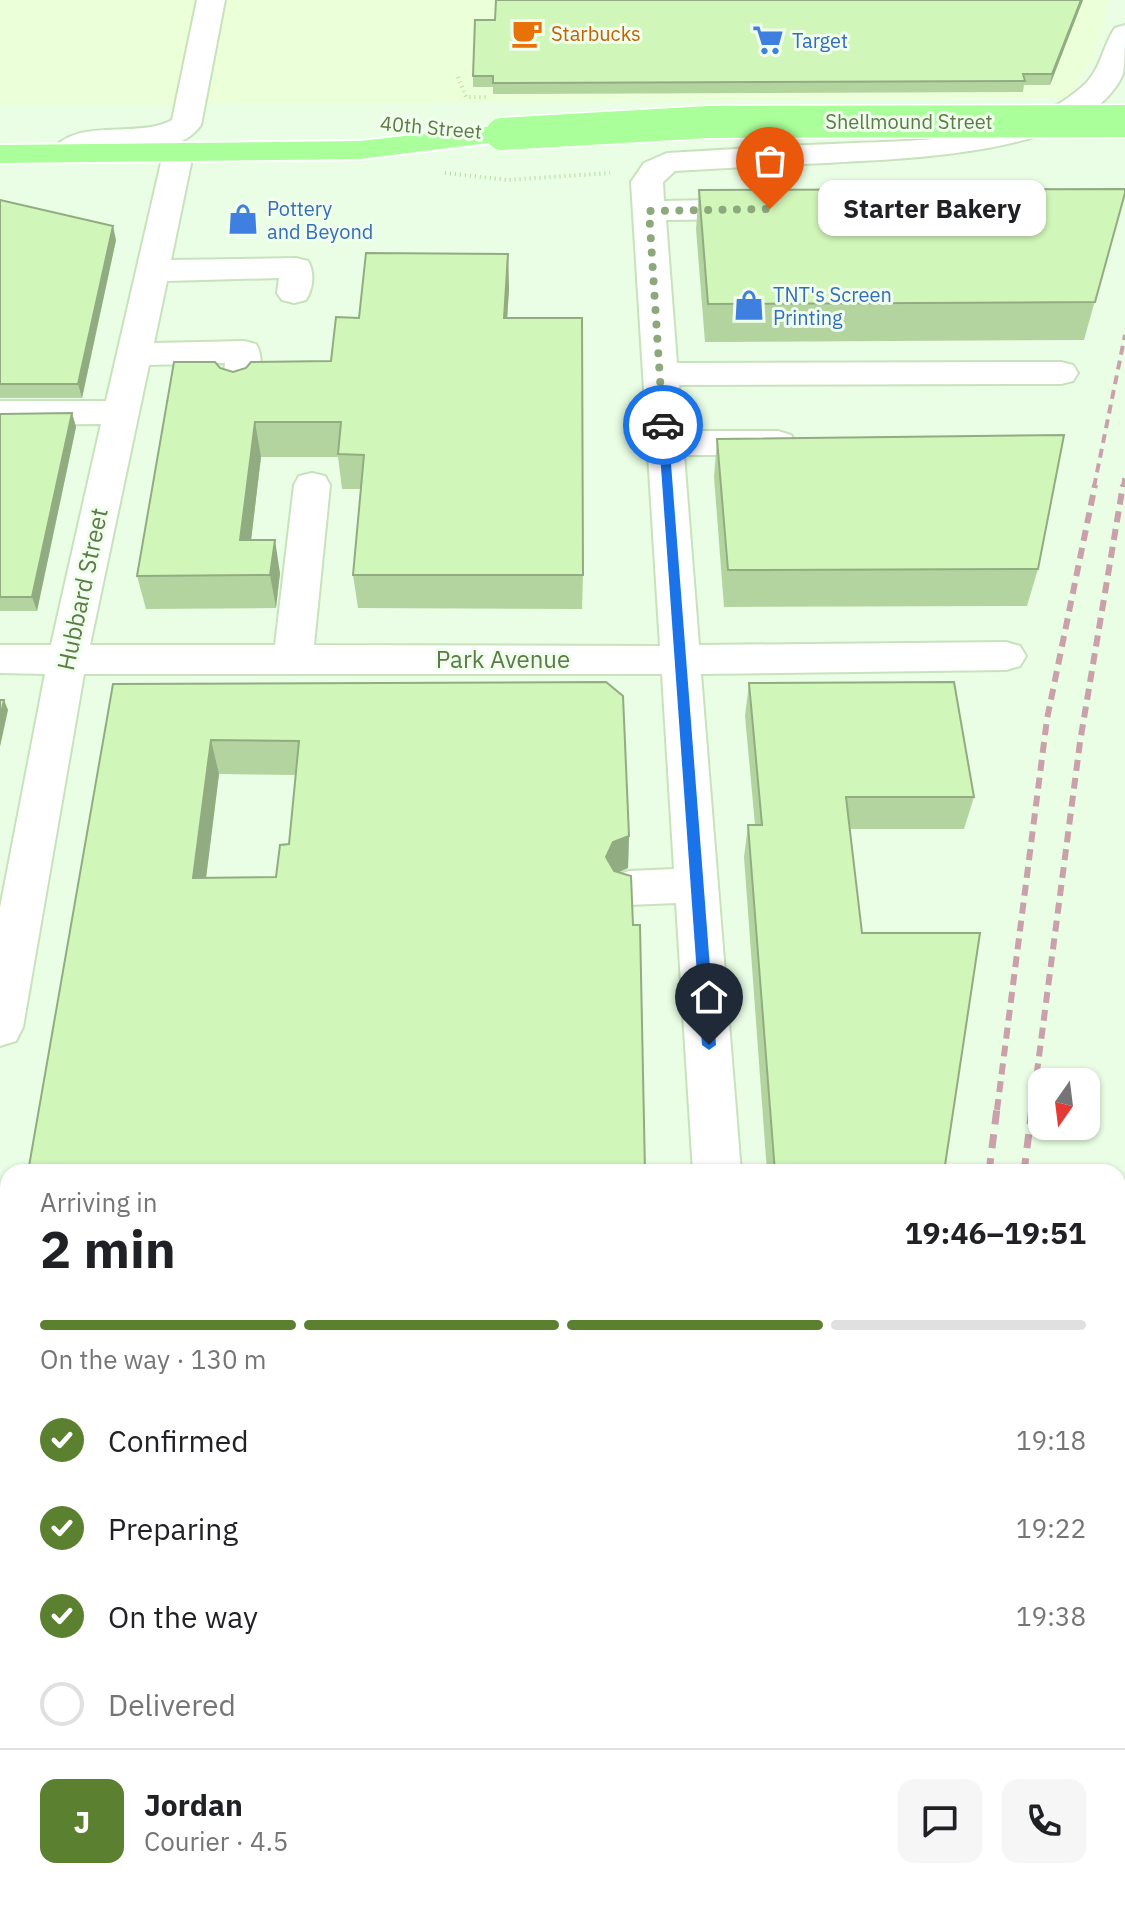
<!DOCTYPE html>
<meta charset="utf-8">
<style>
body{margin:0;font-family:"IBM Plex Sans",sans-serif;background:#f6f6f6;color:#202124;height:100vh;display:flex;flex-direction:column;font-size:30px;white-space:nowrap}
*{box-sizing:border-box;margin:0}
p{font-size:26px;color:#757577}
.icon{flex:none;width:44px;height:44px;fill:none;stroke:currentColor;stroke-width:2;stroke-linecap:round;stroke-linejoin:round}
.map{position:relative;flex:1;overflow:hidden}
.panel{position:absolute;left:0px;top:1164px;width:1126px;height:744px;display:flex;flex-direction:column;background:#fff;border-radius:24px 24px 0 0;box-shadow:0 2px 6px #0004}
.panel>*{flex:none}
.needle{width:52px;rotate:194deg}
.fabs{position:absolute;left:1028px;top:1068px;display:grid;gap:16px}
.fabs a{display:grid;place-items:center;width:72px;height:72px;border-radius:16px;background:#fff;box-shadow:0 2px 6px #0004;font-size:40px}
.pin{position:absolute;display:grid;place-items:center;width:68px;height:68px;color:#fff;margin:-82px -34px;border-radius:50% 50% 50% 0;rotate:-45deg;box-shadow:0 0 8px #0007}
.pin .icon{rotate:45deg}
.courier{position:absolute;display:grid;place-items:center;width:80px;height:80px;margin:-40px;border:6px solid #1a73e8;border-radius:50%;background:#fff;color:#222;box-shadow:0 2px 10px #0007}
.bubble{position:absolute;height:56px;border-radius:16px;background:#fff;box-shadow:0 2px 6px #0004;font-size:26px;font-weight:700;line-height:56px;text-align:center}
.head em{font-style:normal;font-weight:700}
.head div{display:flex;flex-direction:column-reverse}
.head{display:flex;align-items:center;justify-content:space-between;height:136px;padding:0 40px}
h1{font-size:52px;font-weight:700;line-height:60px}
.bar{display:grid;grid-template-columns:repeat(4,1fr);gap:12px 8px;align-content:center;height:96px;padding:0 40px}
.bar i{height:10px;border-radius:6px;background:#e0e0e0}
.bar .selected{background:#5b8030}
.bar p{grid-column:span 4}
.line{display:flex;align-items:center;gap:20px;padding:0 40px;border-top:2px solid #e0e0e0}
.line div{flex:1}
.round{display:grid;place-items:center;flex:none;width:84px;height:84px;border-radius:16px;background:#f6f6f6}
ol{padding:0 40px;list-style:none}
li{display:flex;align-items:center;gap:24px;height:88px}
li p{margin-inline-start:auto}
li .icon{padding:8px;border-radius:50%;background:#5b8030;color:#fff;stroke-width:4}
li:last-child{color:#757577}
li i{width:44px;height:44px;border:4px solid #e0e0e0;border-radius:50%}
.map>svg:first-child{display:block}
.commercial{fill:#ebffd8}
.green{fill:#c1eee5}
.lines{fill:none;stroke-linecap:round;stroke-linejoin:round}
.minor-casing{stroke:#c8e2bc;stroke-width:4}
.major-casing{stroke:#fff;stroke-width:4}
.path-far1{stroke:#b5dc9c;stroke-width:4;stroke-dasharray:1 4;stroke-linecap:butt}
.path{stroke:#b5dc9c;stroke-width:6;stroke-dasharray:2 7;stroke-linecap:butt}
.minor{fill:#fff;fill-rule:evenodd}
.major{fill:#abff9b;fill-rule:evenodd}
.rail-far2{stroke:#caa1ab;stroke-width:4;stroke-dasharray:9 6;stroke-linecap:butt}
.rail-far1{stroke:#caa1ab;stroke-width:6;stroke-dasharray:11 7;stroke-linecap:butt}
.rail{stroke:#caa1ab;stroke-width:7;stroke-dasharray:14 10;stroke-linecap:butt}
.major-bridge-casing{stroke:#fff;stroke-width:35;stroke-linecap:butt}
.major-bridge{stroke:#abff9b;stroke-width:32}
.wall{fill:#b4d49f;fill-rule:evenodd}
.shaded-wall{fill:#92ac82}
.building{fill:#d1f6b9;stroke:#92ac82;stroke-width:2;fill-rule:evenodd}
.route{fill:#1a73e8}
.done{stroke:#8ea87e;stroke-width:8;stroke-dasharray:0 14.4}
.labels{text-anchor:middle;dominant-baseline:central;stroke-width:6;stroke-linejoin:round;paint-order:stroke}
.far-food-label{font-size:20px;fill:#c56008;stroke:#f0ffed;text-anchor:start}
.far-shop-label{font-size:20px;fill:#366cbe;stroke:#f0ffed;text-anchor:start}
.far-street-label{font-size:20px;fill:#5d7a47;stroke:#f0ffed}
.street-label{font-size:24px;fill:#5d7a47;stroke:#f0ffed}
</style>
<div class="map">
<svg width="1125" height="1908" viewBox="0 0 1125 1908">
<rect width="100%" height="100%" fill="#e9fee5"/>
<polygon class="commercial" points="0,0 1109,0 1094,58 1066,98 0,106"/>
<polygon class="green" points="0,1498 8,1498 8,1900 770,1900 768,1908 0,1908"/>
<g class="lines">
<defs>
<g id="minor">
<path d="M197,0h28l-24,125c-21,31 -69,20 -101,24 -18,2 -27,17 -47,12l-4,-7c26,-39 87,-14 123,-34z"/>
<path d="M1125,25c0,14 0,36 -2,49 -36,83 -221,84 -297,89 -50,2 -101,5 -151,8l-12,11 1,19 94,-2 11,3 5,7 -5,7 -11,3 -92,1 11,143 384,-1 12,3 5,8 -5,8 -12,3 -382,1 3,46h96l13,4 5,8 -5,8 -13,4h-94l15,190 307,-3 14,4 6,10 -6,10 -14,4 -305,4 40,498h-48l-17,-269 -47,2 -15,-5 -6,-12 6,-12 15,-5 45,-2 -12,-195h-578l-61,353 -7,14 -16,5v-138l45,-234 -45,-1v-28h51l50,-221 -101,1v-24h106l57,-247 4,-7h22l4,7 -22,106 125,-2 12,3c7,11 5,28 -2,39l-12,3 -12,-3 -5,-7 2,-15 -112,3 -13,62 90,-2 12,3c9,14 4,43 -5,56l-12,3 -12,-3 -5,-8 3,-29 -76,2 -59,280h185l19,-160 5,-9 13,-3 13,3 5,9 -16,160 346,1 -29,-464 13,-19 23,-10c55,-3 110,-7 165,-9 82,-4 185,1 251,-58 18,-16 19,-39 32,-58z"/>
<rect x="0" y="1413" width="8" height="50"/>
</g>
<polygon id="major" points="502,125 513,128 517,134 513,140 360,159 0,163 0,145 360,141"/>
</defs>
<use href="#minor" class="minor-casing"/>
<use href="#major" class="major-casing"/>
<g class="path-far1">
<polyline points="458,77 466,97 487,97"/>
<polyline points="445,173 508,180 610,173"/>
</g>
<g class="path">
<polyline points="74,1908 75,1900"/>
<polyline points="692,1908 694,1900"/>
</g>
<use href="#minor" class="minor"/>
<use href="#major" class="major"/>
<g class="rail-far2">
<polyline points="1094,487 1125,335"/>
<polyline points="1123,487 1125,473"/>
</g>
<g class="rail-far1">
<polyline points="997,1110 1047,719 1095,485"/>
<polyline points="1032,1110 1080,742 1123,485"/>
</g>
<g class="rail">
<polyline points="989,1172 997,1108"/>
<polyline points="1024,1172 1032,1108"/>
<polyline points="919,1900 919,1908"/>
<polyline points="879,1908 880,1900"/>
</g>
<defs>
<polyline id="major-bridge" points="502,134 708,122 1125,121"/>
</defs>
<use href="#major-bridge" class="major-bridge-casing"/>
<use href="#major-bridge" class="major-bridge"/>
</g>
<g class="wall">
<polygon points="496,0 1083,0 1050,85 1024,85 1023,92 493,94 493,87 473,87 473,76 495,20"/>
<polygon points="699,190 1125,193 1084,340 705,342 696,229"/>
<polygon points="0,200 116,240 82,398 0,398"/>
<polygon points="508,254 509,289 507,318 583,575 582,609 358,608 353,575 361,489 342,489 338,457 261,457 251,540 280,573 276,608 146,609 137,576 220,368 233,372 331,361 359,318"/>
<polygon points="72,413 76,427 37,611 0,611 0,414"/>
<polygon points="717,439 1038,569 1027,606 724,607 714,477"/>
<polygon points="749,683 974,797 964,829 850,829 862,933 944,1172 767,1172 744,857 748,825 755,825 745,716"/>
<path d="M113,684l516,152 -1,32 -600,304zM219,774l77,1 -7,69 -13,33 -70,1z"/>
<polygon points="8,1288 8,1350 0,1338"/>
</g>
<g class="shaded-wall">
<polygon points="1081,0 1083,0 1050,85 1052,74"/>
<polygon points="113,226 116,240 82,398 78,384"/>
<polygon points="508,254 509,289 505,352 504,318"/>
<polygon points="72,413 76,427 37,611 32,597"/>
<polygon points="255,422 261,457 247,574 240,540"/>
<polygon points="275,540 280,573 276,608 270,575"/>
<polygon points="4,700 8,710 0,747 0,718"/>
<polygon points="211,740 219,774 202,910 193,878"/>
<polygon points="629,836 628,868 611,875 606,857 613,842"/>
</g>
<g class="building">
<polygon points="496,0 1081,0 1052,74 1023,74 1025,81 493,83 493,76 473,76 475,20 495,20"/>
<polygon points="1125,189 1125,193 1095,302 708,304 699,190"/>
<polygon points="0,200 113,226 78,384 0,384"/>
<polygon points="366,253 508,254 504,318 582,318 583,575 353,575 364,455 338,454 341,422 255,422 240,540 275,540 270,575 137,576 174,362 215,362 220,368 233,372 246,368 251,362 331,361 336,317 359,318"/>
<polygon points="72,413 32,597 0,597 0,414"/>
<polygon points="1064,435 1038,569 728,570 717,439"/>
<path d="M606,682l17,14 6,140 -16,6 -7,15 8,14 17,5 2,49h7l5,247h-617l85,-488zM211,740l88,1 -10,103 -9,1 -4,32 -83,1z"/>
<polygon points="954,682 974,797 846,797 862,933 980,933 944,1172 775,1172 748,825 762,825 749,683"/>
<polygon points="0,700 4,700 0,718"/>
<polygon points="8,1288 8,1337 0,1337 0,1334"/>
</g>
<polygon class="route" points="663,421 668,425 716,1045 709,1050 702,1045 658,425"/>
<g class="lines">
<polyline class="done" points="663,425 649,211 770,209"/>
</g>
<defs>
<symbol id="cafe-bare" viewBox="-9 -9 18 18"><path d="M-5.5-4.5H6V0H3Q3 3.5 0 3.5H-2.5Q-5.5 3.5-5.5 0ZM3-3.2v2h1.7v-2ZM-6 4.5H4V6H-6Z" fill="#e8710a" stroke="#f0ffed" stroke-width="2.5" paint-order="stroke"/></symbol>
<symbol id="supermarket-bare" viewBox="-9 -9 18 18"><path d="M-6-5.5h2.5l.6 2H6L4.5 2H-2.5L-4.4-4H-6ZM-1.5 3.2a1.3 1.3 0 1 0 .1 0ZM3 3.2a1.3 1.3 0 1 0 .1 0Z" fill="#3f7fe0" stroke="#f0ffed" stroke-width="2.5" paint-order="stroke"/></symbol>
<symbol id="shop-bare" viewBox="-9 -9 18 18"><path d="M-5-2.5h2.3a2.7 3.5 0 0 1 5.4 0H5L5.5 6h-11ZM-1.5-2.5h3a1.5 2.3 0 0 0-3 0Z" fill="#3f7fe0" stroke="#f0ffed" stroke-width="2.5" paint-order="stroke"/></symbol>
</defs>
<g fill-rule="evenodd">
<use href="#cafe-bare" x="505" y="11" width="44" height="44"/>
<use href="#supermarket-bare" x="746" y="18" width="44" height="44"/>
<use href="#shop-bare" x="221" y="197" width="44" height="44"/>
<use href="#shop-bare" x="727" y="283" width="44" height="44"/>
</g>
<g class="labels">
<g class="far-food-label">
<text x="551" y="33">Starbucks</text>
</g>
<g class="far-shop-label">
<text x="792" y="40">Target</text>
<text x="267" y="208">Pottery<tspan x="267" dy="23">and Beyond</tspan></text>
<text x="773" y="294">TNT's Screen<tspan x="773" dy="23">Printing</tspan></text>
</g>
<g class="far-street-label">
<text x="909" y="121">Shellmound Street</text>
<text transform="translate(431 127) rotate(5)">40th Street</text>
</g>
<g class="street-label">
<text transform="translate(82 589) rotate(-78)">Hubbard Street</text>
<text x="503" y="659">Park Avenue</text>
</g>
</g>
</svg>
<div class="fabs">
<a><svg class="needle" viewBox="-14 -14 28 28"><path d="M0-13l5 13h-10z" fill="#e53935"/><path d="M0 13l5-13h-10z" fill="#757577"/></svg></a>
</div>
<div class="pin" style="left:770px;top:209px;background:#ea580c"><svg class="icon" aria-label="bag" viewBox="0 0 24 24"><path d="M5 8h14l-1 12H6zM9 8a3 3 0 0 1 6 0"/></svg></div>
<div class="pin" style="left:709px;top:1045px;background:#1f2937"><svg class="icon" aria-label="home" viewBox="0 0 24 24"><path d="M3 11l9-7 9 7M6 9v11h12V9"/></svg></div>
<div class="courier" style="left:663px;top:425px"><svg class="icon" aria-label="car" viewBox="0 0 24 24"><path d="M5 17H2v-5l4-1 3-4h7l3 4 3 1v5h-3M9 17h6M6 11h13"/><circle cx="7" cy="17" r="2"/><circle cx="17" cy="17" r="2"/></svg></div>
<div class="bubble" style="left:818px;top:180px;width:228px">Starter Bakery</div>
<section class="panel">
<div class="head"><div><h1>2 min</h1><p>Arriving in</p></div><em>19:46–19:51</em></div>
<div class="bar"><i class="selected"></i><i class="selected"></i><i class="selected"></i><i></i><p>On the way · 130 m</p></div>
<ol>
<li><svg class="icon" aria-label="check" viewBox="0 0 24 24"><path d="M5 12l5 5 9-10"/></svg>Confirmed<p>19:18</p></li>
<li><svg class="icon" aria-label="check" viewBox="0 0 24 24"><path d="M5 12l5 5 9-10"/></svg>Preparing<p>19:22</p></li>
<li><svg class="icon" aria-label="check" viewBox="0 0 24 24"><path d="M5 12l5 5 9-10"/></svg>On the way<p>19:38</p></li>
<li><i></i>Delivered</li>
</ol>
<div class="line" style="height:144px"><b class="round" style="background:#5b8030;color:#fff">J</b><div><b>Jordan</b><p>Courier · 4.5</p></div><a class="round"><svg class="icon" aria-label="chat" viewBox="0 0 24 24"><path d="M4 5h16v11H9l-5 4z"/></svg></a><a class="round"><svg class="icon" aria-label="phone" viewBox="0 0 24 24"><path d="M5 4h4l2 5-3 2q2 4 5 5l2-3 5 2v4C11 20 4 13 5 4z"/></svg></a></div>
</section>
</div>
